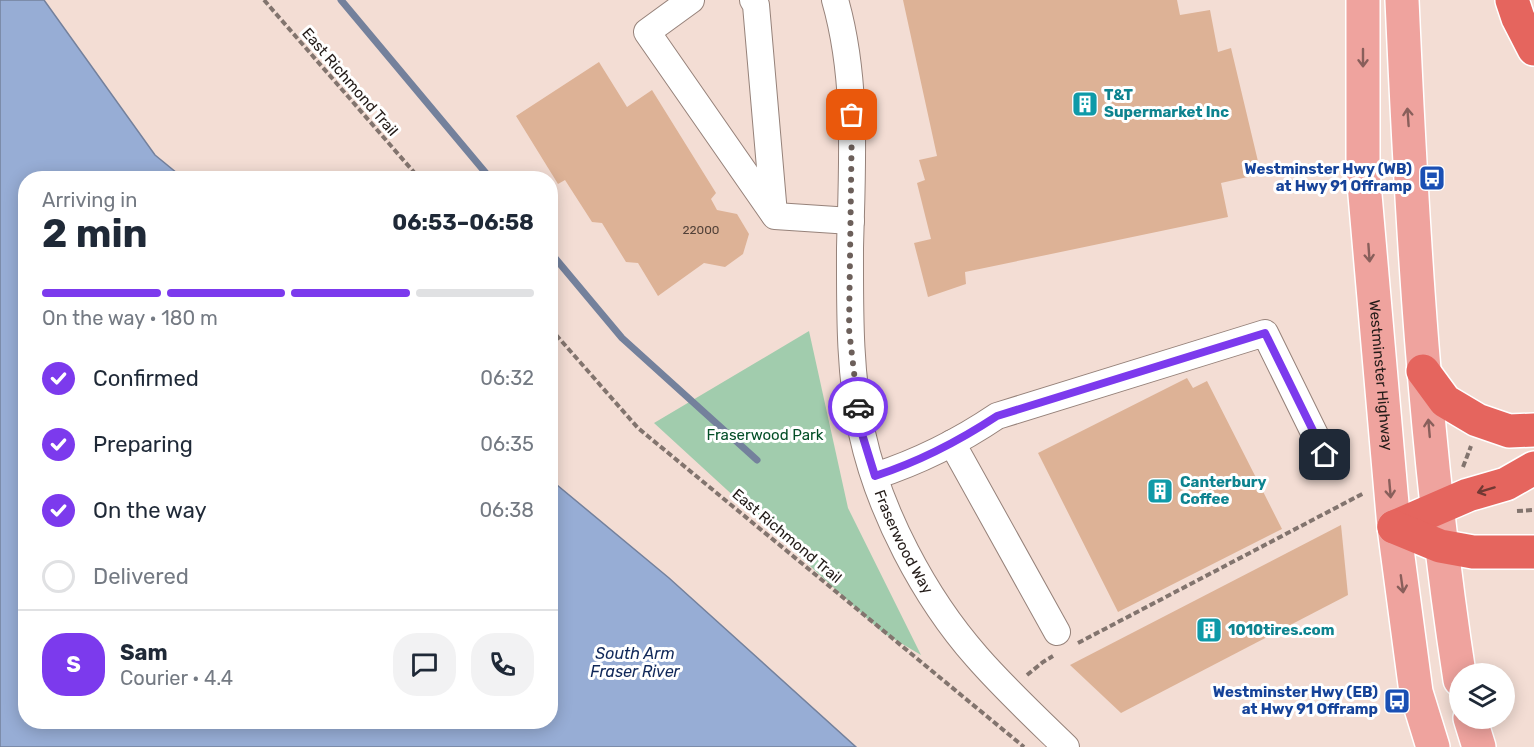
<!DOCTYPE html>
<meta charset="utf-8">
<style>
body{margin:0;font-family:Rubik,sans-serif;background:#f2f2f3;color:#1f2937;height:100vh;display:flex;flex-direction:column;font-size:22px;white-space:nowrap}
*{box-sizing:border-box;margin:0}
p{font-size:20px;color:#747a83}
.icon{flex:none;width:33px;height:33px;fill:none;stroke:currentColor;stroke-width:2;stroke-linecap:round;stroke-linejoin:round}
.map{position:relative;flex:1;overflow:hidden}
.drawer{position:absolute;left:18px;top:171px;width:540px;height:558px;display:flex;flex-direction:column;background:#fff;border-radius:24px;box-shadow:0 3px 15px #0003}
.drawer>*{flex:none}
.tools{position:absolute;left:1449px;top:663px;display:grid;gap:12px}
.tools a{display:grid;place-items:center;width:66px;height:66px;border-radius:50%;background:#fff;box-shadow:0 3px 15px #0003;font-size:30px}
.pin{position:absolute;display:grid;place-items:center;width:51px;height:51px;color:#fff;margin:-26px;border-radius:12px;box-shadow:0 3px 9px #0006}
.courier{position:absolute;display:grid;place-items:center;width:60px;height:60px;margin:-30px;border:4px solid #7c3aed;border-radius:50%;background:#fff;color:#222;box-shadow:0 2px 8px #0007}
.headline em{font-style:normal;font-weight:700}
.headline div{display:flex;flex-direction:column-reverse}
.headline{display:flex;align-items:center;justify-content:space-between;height:102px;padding:0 24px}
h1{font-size:39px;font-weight:700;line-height:45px}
.bar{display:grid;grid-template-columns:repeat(4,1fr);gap:9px 6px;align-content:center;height:72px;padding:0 24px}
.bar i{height:8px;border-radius:4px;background:#e0e1e3}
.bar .active{background:#7c3aed}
.bar p{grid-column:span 4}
.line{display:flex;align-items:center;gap:15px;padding:0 24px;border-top:2px solid #e0e1e3}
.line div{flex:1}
.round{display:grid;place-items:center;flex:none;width:63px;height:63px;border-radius:24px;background:#f2f2f3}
ol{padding:0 24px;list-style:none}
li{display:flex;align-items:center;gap:18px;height:66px}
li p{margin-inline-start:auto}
li .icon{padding:6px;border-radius:50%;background:#7c3aed;color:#fff;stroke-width:4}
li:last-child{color:#747a83}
li i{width:33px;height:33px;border:3px solid #e0e1e3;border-radius:50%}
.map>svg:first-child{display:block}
.green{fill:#a1ccad}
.water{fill:#97add5;stroke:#74819c;stroke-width:1.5}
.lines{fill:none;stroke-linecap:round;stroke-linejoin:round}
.stream{stroke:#74819c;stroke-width:7}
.building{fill:#ddb296}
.minor-casing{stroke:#96827a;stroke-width:28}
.major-casing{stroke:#fff;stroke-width:36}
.highway-casing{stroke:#fff;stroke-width:36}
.path{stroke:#82746e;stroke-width:4;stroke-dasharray:6 3;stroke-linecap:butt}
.minor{stroke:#fff;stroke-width:26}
.major{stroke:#efa39e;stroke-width:33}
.highway{stroke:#e5655e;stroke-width:33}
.oneway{stroke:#895f5b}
.oneway2{stroke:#713934}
.done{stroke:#6c5f5a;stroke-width:6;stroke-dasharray:0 10.8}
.route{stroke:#7c3aed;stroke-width:8}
.labels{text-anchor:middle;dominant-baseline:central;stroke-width:6;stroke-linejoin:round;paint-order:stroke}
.number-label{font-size:12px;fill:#524138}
.street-label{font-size:15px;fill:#231b18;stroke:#fff}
.culture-label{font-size:15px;font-weight:bold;fill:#0d838f;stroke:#fff;text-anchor:start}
.transit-label{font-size:15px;font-weight:bold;fill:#164399;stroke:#fff;text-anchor:end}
.park-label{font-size:15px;fill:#034e27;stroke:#fff}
.water-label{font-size:16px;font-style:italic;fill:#102859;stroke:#fff}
</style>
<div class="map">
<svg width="1534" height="747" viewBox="0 0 1534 747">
<rect width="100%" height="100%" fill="#f3ddd4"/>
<polygon class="green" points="809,331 848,508 921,655 882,632 654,423"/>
<polygon class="water" points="0,0 44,0 155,155 183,178 26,178 26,722 550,722 551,480 669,578 856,747 0,747"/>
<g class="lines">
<g class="stream">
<polyline points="341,0 490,178"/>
<polyline points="550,252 622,338 757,460"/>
</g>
</g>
<g class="building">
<polygon points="903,0 1177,0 1180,15 1210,10 1218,52 1231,48 1261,174 1221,183 1228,217 965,272 966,284 928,297 914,243 931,239 917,183 925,180 919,160 937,156"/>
<polygon points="599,62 627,107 652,90 716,193 711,199 717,210 737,214 749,234 743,254 725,267 704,263 658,296 638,263 626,262 602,223 592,222 565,180 558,184 516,116"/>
<polygon points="1187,378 1193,388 1207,381 1282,529 1118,612 1038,453"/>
<polygon points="1341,525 1348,595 1121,713 1070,665"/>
</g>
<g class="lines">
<defs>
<g id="minor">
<polyline points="691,0 647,32 775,216 851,221"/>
<polyline points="753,0 756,5 774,214"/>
<path id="s1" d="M835,0c23,80 17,166 15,248 0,62 -1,124 12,185 17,78 62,164 115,224 28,32 59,61 89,90"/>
<polyline points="952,443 1057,632"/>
<path d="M875,476c43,-14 85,-35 122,-60l268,-83 60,122"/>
</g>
<g id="major">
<path id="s2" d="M1363,0v172l31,355 22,165 17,55"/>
<path d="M1402,0c10,227 23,455 58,680"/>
<polyline points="1470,718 1479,747"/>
</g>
<g id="highway">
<polyline points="1512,0 1518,18 1534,49"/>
<polyline points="1423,371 1445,401 1477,420 1509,431 1534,430"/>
<polyline points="1394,527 1468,495 1506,484 1534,468"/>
<polyline points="1394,527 1440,546 1473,552 1534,552"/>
</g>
</defs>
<use href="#minor" class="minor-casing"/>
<use href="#major" class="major-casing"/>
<use href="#highway" class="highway-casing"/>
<g class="path">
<polyline points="264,0 419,178"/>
<polyline points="550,328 638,428 1024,747"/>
<polyline points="1463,467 1471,446"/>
<polyline points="1517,511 1534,510"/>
<polyline points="1078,643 1364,493"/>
<polyline points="1027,675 1043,662 1053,656"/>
</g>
<use href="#minor" class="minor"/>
<use href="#major" class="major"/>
<use href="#highway" class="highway"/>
</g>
<defs><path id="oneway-shaft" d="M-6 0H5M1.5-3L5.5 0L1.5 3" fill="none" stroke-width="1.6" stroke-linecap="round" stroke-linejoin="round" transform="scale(1.5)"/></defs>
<g class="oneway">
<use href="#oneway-shaft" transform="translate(1363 58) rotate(90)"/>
<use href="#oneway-shaft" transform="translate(1408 117) rotate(-94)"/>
<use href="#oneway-shaft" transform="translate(1369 253) rotate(86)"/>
<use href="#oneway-shaft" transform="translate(1429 428) rotate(-95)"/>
<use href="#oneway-shaft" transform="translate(1390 489) rotate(85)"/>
<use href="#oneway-shaft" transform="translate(1402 584) rotate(82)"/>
</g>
<use class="oneway2" href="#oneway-shaft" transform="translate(1486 490) rotate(163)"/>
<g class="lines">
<polyline class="done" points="852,115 849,329 858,407"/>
<path class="route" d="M858,407l4,27 13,42c43,-14 84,-35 122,-60l268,-83 60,122"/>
</g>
<defs>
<symbol id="building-square" viewBox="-11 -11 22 22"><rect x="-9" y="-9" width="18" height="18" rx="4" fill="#0f9aa8" stroke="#fff"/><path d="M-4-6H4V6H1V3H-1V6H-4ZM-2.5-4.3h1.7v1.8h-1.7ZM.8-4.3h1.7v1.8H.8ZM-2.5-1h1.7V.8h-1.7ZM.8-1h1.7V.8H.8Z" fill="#fff"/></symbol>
<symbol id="bus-square" viewBox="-11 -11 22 22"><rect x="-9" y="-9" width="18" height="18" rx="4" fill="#1a4fb4" stroke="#fff"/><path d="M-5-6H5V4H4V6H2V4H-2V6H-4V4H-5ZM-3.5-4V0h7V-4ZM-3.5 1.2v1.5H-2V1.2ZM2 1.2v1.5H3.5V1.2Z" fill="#fff"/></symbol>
</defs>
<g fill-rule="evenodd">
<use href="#building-square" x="1070" y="89" width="30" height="30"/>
<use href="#bus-square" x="1417" y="163" width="30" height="30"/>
<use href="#building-square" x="1145" y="476" width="30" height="30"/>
<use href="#building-square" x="1194" y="615" width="30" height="30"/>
<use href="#bus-square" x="1382" y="686" width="30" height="30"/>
</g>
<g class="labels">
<g class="number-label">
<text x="701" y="230">22000</text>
</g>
<g class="street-label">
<text transform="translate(350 82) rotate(49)">East Richmond Trail</text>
<text stroke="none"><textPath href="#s2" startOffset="376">Westminster Highway</textPath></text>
<text transform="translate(787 536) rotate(40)">East Richmond Trail</text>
<text stroke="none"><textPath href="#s1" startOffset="552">Fraserwood Way</textPath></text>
</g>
<g class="culture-label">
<text x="1104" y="95">T&amp;T<tspan x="1104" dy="17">Supermarket Inc</tspan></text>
<text x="1180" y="482">Canterbury<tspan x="1180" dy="17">Coffee</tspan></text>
<text x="1228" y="630">1010tires.com</text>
</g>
<g class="transit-label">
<text x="1412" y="169">Westminster Hwy (WB)<tspan x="1412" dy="17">at Hwy 91 Offramp</tspan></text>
<text x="1378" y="692">Westminster Hwy (EB)<tspan x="1378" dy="17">at Hwy 91 Offramp</tspan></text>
</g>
<g class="park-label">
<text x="765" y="435">Fraserwood Park</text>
</g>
<g class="water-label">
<text x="635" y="653">South Arm<tspan x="635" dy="18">Fraser River</tspan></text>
</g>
</g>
</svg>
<div class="tools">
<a><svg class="icon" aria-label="layers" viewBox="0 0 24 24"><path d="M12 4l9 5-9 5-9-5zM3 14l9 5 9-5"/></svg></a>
</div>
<div class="pin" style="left:852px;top:115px;background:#ea580c"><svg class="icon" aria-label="bag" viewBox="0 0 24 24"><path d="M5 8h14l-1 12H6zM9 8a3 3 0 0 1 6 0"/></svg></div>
<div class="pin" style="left:1325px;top:455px;background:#1f2937"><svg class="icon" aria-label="home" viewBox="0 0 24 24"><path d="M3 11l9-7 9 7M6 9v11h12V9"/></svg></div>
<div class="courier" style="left:858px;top:407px"><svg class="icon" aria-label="car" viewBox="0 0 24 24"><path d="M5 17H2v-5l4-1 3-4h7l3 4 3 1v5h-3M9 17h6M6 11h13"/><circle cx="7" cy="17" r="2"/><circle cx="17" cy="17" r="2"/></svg></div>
<section class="drawer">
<div class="headline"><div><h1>2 min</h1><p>Arriving in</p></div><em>06:53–06:58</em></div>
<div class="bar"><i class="active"></i><i class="active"></i><i class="active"></i><i></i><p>On the way · 180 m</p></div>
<ol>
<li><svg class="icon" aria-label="check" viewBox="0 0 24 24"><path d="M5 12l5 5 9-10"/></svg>Confirmed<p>06:32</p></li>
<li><svg class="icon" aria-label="check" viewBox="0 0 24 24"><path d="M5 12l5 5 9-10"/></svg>Preparing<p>06:35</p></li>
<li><svg class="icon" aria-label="check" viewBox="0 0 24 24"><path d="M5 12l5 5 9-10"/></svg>On the way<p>06:38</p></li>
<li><i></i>Delivered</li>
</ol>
<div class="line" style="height:108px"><b class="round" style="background:#7c3aed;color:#fff">S</b><div><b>Sam</b><p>Courier · 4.4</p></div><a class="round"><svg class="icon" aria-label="chat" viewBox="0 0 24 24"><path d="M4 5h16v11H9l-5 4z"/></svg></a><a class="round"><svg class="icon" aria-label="phone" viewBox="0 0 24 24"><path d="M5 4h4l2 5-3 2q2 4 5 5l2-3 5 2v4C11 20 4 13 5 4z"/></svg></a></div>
</section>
</div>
